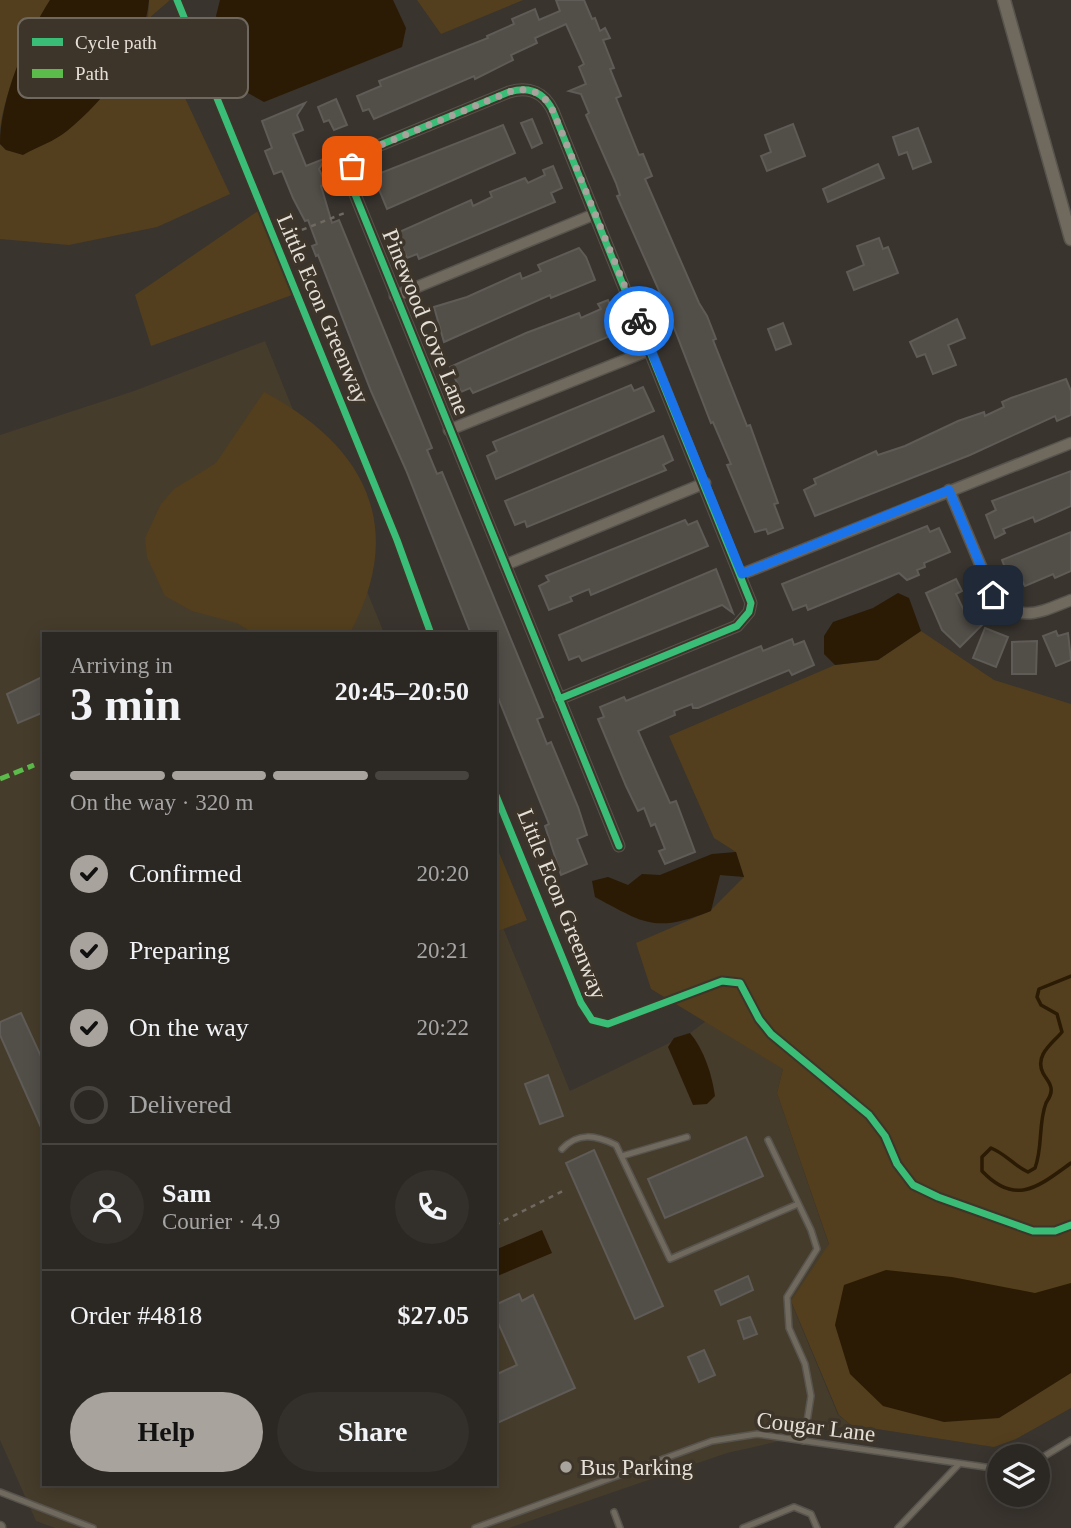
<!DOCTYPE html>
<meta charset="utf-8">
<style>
body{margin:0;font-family:"Times New Roman",serif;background:#332f2a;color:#f1f3f6;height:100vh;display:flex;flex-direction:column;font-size:26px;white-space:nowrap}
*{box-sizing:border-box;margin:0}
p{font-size:23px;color:#a6a5a5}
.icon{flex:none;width:38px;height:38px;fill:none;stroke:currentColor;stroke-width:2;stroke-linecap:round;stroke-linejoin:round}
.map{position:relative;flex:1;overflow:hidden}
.panel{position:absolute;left:42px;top:632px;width:455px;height:854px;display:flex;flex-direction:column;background:#2b2722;border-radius:0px;box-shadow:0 4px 18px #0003,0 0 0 2px #474440}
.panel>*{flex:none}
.buttons{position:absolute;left:987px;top:1444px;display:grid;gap:14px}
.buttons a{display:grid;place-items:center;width:63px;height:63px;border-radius:50%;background:#2b2722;box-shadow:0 4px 18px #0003,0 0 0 2px #474440;font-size:35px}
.pin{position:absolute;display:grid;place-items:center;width:60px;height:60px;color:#fff;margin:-30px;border-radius:14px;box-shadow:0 4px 10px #0006}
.courier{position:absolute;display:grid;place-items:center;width:70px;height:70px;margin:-35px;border:5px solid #1a73e8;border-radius:50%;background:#fff;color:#222;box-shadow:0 2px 9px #0007}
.headline em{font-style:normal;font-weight:600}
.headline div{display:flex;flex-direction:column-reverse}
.headline{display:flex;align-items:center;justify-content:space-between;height:119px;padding:0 28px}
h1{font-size:46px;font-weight:600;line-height:52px}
.bar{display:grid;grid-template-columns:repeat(4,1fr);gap:10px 7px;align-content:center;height:84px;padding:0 28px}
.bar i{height:9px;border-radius:5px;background:#474440}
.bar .current{background:#a8a39c}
.bar p{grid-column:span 4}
.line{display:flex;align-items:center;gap:18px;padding:0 28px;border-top:2px solid #474440}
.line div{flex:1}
.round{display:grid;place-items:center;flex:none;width:74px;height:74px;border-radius:37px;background:#332f2a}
ol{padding:0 28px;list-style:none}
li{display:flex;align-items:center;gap:21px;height:77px}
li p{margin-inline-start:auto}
li .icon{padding:7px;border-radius:50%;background:#a8a39c;color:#111;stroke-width:4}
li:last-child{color:#a6a5a5}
li i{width:38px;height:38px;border:4px solid #474440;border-radius:50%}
.cta{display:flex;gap:14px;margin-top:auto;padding:14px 28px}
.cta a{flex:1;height:80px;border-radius:42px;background:#a8a39c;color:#111;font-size:28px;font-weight:600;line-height:80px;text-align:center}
.cta a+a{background:#332f2a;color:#f1f3f6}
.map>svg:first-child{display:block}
.built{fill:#463c2b}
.green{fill:#533f1d}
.water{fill:#2b1b04}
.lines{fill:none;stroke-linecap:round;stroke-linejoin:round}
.stream{stroke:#2b1b04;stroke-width:3.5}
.building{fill:#524e48;stroke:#5f5b56;stroke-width:2}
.service-casing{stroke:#57534d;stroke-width:8}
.minor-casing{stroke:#57534d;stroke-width:13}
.tertiary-casing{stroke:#57534d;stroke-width:15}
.path{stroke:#6f6961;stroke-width:2.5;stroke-dasharray:5 5;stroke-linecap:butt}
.service{stroke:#70695e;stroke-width:5}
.minor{stroke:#70695e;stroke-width:10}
.tertiary{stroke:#70695e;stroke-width:12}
.quiet{stroke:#5cbc4b;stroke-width:5;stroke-dasharray:10 5;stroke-linecap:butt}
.cycleway-casing{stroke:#3d352a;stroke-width:11}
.cycleway{stroke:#3abd76;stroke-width:7}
.done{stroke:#a8a39c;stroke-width:7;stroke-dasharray:0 12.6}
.route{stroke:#1a73e8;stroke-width:9}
.poi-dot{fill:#a8a39c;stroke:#3d352a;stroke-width:2.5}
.labels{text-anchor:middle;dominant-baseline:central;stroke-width:7;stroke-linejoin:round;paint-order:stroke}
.street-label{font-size:23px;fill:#e4dfd7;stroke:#3d352a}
.poi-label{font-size:23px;fill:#e4dfd7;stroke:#3d352a;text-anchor:start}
.key{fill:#3d352a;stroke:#6f685e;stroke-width:2}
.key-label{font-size:19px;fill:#e4dfd7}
</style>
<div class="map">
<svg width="1071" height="1528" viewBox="0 0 1071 1528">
<rect width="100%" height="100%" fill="#39342e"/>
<polygon class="built" points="265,341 384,633 44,634 44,1484 495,1484 495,908 570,1091 690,1033 729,1004 783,1069 777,1093 829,1245 791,1302 838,1415 851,1425 727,1453 509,1528 55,1528 36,1521 0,1440 0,435 134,391"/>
<g class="green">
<path d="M0,0h50c-21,33 -45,90 -50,129z"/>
<polygon points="149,0 170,0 148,19 230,194 157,227 69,245 0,239 0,144 6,150 148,19"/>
<polygon points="417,0 523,0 441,34"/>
<polygon points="258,211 292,295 151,346 135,295"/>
<path d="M264,392c102,54 143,135 86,241h-97l-16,-10 -45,-12 -27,-15 -18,-39 -2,-19 16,-34 13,-15 42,-26z"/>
<polygon points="921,631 994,680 1071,704 1071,1408 1016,1439 994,1447 851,1425 839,1415 791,1301 829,1244 777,1093 783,1069 651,989 636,943 710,911 744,877 736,852 714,838 669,736 835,665 878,660"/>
<polygon points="495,843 527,920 495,932"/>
</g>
<g class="water">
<path d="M50,0h99c-4,50 -44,100 -82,131 -12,10 -30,16 -44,24l-17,-5 -6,-6c0,-44 26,-107 50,-144z"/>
<polygon points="220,0 393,0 406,28 402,47 264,102 248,93 216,16"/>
<polygon points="898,593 909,598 921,631 878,660 835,665 824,654 824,636 833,622 873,608"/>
<path d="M736,852l8,25 -24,-2 -9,36c-56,22 -66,13 -116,-14l-3,-16 16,-4 20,8 14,-11 18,1 52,-21z"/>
<path d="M690,1033c14,16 22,42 25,63l-8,8 -14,1 -25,-58 6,-9z"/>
<polygon points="542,1230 552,1253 495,1277 495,1250"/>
<polygon points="886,1270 952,1277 1035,1293 1071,1283 1071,1373 999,1418 944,1422 883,1406 850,1374 835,1325 844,1285"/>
</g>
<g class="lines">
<path class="stream" d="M1071,976l-32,13 -2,8 4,8 16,9 5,18c-9,11 -28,23 -19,41 3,6 7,9 8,15 1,6 -2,10 -5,15 -8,21 -3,44 -11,65l-7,4c-15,-7 -22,-18 -37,-24l-9,9v14c34,36 57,15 89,-8"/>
</g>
<g class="building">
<polygon points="556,0 584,0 592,19 595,18 600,31 605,28 610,38 603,40 614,68 610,69 621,96 616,98 639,155 643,154 652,176 645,179 699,303 707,316 716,339 713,340 747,426 750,425 778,503 774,504 783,528 768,534 766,529 755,532 727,465 731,464 713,422 711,423 664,302 617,196 620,195 616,183 586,115 589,113 581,94 569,91 586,84 579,67 584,64 566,24 535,38 537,43 511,55 513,60 475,79 474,76 374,119 369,109 363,111 357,96 381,86 379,81 488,38 487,36 514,24 512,19 535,9 539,20 560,11"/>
<polygon points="336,99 347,125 334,130 329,120 324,122 318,107"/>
<polygon points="305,103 297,115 303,130 293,134 306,166 326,158 319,169 326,184 321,186 332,223 339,220 350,247 432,448 427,450 437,474 442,472 543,717 537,719 547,744 551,742 578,807 587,835 577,839 587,864 561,875 545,826 549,824 495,690 495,634 471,634 406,470 371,391 318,255 316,256 312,246 317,244 308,220 305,221 293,198 282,171 274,174 265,151 272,148 262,121"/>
<polygon points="532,119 542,143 532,148 521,123"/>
<polygon points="793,124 805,156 767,171 761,156 771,152 765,135"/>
<polygon points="503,125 515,153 387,209 369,165 381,173"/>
<polygon points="918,128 931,162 913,169 907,152 899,155 893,137"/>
<polygon points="878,164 884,178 828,202 823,189"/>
<polygon points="553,166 562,188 551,193 555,202 419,259 417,254 407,258 397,233 471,200 473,206 492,197 490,192 525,178 528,183 545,175 543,170"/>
<polygon points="879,238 883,249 888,247 898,273 854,290 847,272 864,265 857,246"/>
<polygon points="579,248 586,257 595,280 551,298 550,295 444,342 434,307 467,297 520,273 522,279 541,271 538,265"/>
<polygon points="608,300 617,323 607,327 610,336 473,393 470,388 461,392 450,367 526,333 579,313 581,318 601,309 598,304"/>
<polygon points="957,319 965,338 948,345 956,365 933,374 925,354 917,357 910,342"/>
<polygon points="783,323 791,344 776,350 768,329"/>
<polygon points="1066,379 1071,391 1071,415 1057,421 1055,416 970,455 815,516 804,490 816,484 814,479 876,451 878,455 905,446 958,421 984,412 985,416 1004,407 1002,402 1011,398"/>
<polygon points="631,385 634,391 643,387 654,411 496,479 487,456 497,451 493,442"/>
<polygon points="663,436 673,460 663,465 666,470 527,527 525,521 515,525 505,501"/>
<polygon points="1071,471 1071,506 1035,522 1033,517 1003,529 1005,533 995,538 986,515 996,510 992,501"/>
<polygon points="685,520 688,525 697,521 708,546 591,595 589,589 570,597 572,601 549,610 539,586 549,581 546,576"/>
<polygon points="927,526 930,532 939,528 950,552 924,563 925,567 917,570 919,575 907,580 899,573 808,610 806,605 793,610 782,584"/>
<polygon points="1071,532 1071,571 1055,578 1053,574 1025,586 1022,581 1012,585 1002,560"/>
<polygon points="716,569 733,613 722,605 582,661 579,656 569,660 559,635"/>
<polygon points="956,579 962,591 956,594 968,619 973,614 983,624 960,647 942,630 926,593"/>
<polygon points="985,628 1008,637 996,667 973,658"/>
<polygon points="1056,631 1058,636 1068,633 1071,660 1056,666 1043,636"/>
<polygon points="792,639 794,645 804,641 814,665 792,675 789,670 698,708 693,708 692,704 674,711 675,715 638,731 670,803 676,801 695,852 665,864 659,851 665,849 655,824 651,826 644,808 638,811 626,786 598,719 604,717 600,707 624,697 626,701 761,646 763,651"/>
<polygon points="1037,641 1036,674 1012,674 1012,642"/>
<polygon points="44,676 44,712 18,723 7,694"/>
<polygon points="21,1013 44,1063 44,1134 0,1035 0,1022"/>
<polygon points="548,1075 563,1116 540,1124 525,1084"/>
<polygon points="746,1137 763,1176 665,1218 648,1179"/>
<polygon points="594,1150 663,1306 635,1319 566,1163"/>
<polygon points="748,1276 753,1290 721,1305 715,1291"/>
<polygon points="519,1294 522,1301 533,1295 575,1388 495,1424 495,1375 517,1365 495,1316 495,1305"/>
<polygon points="750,1317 757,1334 744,1339 738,1321"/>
<polygon points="704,1350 715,1375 699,1382 688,1357"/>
</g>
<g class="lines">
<defs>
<g id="service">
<polyline points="768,1140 811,1230 817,1249 787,1297 789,1328 805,1364 811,1396 804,1441"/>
<path d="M562,1149c16,-17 33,-14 54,-4l54,114 128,-55"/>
<polyline points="622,1156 687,1137"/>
<polyline points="1038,1460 1071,1440"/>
<polyline points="0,1492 93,1528"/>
<polyline points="614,1512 620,1528"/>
<polyline points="475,1528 712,1441 757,1434 999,1469"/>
<polyline points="743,1528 794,1507 811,1514 817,1528"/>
<polyline points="898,1528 959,1464"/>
</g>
<g id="minor">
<polyline points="395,296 595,214"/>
<polyline points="449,430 650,350"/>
<path d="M949,490l44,105c27,29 45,18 78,5"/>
<polyline points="505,565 705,483"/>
<polyline points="742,574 1071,443"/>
<path d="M559,699l178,-73 12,-14 2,-9 -198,-492c-9,-19 -24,-25 -44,-19l-129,53 -18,9 -10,12 -2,16 269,664"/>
<polyline points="0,1527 0,1528"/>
</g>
<polyline id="tertiary" points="1004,0 1071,239"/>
</defs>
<use href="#service" class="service-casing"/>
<use href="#minor" class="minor-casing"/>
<use href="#tertiary" class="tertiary-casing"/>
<g class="path">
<polyline points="274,241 347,212"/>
<polyline points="495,1225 565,1190"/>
</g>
<use href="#service" class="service"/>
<use href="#minor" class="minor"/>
<use href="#tertiary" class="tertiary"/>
<polyline class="quiet" points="0,779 34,765"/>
<defs>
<g id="cycleway">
<polyline points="177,0 397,540 431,634"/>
<path d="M559,699l178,-73 12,-14 2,-9 -198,-492c-9,-19 -24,-25 -44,-19l-129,53 -18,9 -10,12 -2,16 269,664"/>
<polyline points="495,793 581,1003 592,1020 608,1024 722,981 740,983 759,1019 771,1034 869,1115 885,1136 897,1164 913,1185 938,1197 1033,1231 1055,1231 1071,1225"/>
</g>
</defs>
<use href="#cycleway" class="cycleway-casing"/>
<use href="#cycleway" class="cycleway"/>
</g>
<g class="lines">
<path class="done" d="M352,166l19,-17 138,-57c20,-6 35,0 44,19l86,210"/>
<polyline class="route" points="639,321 742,574 949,490 993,595"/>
</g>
<circle class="poi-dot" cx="566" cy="1467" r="7"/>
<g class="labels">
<g class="street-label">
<text transform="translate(323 309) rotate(67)">Little Econ Greenway</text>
<text transform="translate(426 322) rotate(68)">Pinewood Cove Lane</text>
<text transform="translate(562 904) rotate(68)">Little Econ Greenway</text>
<text transform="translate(816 1427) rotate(7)">Cougar Lane</text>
</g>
<g class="poi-label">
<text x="580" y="1467">Bus Parking</text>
</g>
</g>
<rect x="18" y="18" width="230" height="80" rx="10" class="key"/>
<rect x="32" y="38" width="31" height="8" fill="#3abd76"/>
<rect x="32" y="69" width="31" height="9" fill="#5cbc4b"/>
<g class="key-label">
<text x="75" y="49">Cycle path</text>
<text x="75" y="80">Path</text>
</g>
</svg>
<div class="buttons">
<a><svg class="icon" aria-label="layers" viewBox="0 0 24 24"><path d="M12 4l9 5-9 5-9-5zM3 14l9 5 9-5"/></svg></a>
</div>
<div class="pin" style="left:352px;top:166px;background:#ea580c"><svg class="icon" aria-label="bag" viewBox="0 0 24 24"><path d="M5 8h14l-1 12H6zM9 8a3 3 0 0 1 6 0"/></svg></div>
<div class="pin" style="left:993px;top:595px;background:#1f2937"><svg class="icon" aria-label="home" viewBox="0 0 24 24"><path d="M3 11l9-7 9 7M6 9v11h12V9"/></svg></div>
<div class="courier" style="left:639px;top:321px"><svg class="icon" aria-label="bike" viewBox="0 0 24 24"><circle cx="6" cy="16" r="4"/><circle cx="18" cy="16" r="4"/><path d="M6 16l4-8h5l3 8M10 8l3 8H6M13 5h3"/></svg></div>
<section class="panel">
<div class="headline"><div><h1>3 min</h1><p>Arriving in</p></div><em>20:45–20:50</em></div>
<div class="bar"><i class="current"></i><i class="current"></i><i class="current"></i><i></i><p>On the way · 320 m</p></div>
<ol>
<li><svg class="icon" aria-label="check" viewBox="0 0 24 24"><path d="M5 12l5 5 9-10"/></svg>Confirmed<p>20:20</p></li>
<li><svg class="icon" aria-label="check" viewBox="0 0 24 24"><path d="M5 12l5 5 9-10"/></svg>Preparing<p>20:21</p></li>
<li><svg class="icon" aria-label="check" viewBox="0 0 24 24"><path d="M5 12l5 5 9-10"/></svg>On the way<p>20:22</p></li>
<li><i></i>Delivered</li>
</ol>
<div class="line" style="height:126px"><a class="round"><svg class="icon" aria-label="person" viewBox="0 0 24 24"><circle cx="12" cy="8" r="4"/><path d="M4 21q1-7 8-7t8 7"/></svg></a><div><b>Sam</b><p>Courier · 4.9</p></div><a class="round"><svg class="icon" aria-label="phone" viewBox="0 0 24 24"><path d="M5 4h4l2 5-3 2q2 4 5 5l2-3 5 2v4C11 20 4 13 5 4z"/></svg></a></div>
<div class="line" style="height:91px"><div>Order #4818</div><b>$27.05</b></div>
<div class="cta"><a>Help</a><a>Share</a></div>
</section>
</div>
